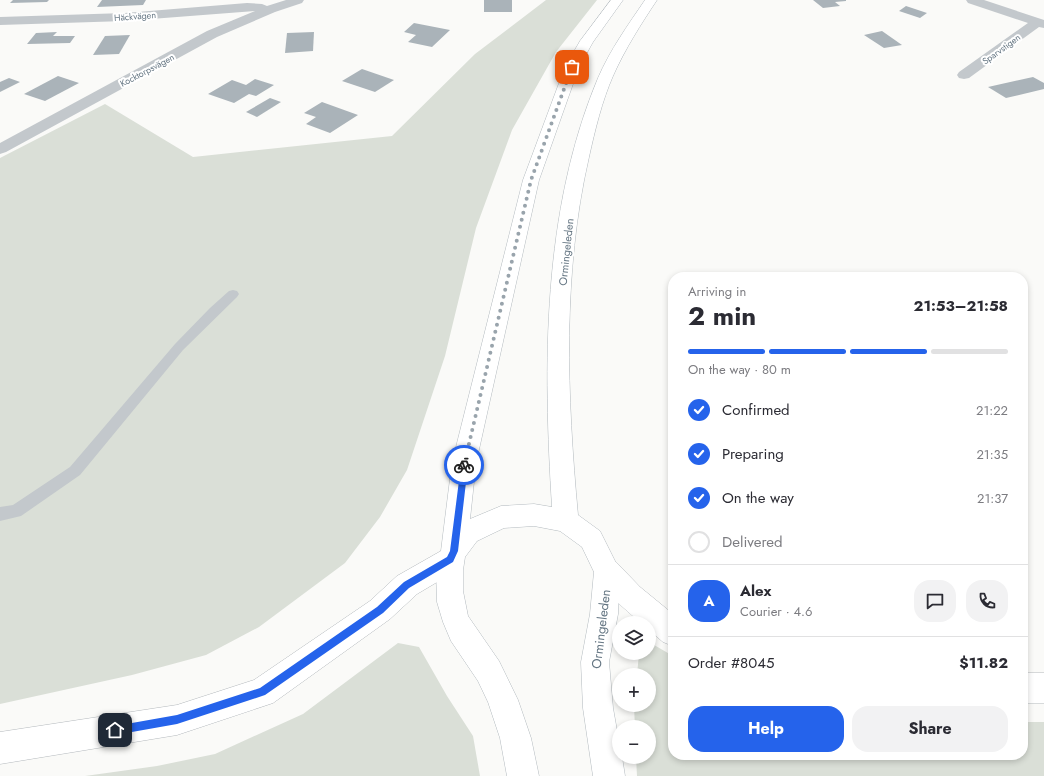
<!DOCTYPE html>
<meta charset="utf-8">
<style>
body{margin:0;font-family:Jost,sans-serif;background:#f2f2f3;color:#2b2b33;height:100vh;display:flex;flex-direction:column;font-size:15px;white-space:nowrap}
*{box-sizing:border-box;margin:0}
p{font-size:13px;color:#7c7c81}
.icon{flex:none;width:22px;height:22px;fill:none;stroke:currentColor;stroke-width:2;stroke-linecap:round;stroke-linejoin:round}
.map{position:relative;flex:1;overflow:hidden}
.drawer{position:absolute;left:668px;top:272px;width:360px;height:488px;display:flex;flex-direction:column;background:#fff;border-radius:16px;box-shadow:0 2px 6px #0003}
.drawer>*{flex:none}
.fabs{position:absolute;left:612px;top:616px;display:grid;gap:8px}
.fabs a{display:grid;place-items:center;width:44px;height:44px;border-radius:50%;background:#fff;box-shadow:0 2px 6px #0003;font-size:20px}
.pin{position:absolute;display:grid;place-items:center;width:34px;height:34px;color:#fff;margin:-17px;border-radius:8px;box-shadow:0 2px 6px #0006}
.courier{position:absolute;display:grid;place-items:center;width:40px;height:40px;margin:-20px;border:3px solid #2563eb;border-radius:50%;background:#fff;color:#222;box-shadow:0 1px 5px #0007}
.head em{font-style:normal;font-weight:700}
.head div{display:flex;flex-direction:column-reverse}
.head{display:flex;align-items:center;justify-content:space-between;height:68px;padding:0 20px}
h1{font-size:26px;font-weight:700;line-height:30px}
.bar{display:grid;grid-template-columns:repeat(4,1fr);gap:6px 4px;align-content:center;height:48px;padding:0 20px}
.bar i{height:5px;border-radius:3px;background:#e1e1e2}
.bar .selected{background:#2563eb}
.bar p{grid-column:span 4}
.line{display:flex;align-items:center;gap:10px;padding:0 20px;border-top:1px solid #e1e1e2}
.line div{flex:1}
.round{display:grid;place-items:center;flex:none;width:42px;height:42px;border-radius:16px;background:#f2f2f3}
ol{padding:0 20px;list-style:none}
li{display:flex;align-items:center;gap:12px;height:44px}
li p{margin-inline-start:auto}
li .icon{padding:4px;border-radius:50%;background:#2563eb;color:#fff;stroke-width:4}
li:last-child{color:#7c7c81}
li i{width:22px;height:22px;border:2px solid #e1e1e2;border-radius:50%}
.button{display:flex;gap:8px;margin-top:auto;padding:8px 20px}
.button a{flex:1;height:46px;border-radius:16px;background:#2563eb;color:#fff;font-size:16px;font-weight:700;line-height:46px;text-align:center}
.button a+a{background:#f2f2f3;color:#2b2b33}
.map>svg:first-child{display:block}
.green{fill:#dadfd7}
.building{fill:#aab3b9}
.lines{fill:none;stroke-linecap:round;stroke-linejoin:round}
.secondary-casing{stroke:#b3babf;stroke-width:1}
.highway-casing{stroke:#b4b9bd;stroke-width:1}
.lane{fill:#c3c8cc;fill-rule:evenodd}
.street{fill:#c3c8cc;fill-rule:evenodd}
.secondary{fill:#fff;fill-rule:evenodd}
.highway{fill:#fff;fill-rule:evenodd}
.route{fill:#2563eb}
.done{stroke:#99a4ac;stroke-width:4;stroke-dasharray:0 7.2}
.labels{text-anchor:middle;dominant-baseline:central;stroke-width:4;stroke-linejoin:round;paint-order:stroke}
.far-street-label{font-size:9px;fill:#657683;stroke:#fff}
.street-label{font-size:11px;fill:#657683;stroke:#fff}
.near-street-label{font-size:13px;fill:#657683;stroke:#fff}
</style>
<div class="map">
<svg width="1044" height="776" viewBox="0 0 1044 776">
<rect width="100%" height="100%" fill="#fafaf8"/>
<g class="green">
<polygon points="546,0 597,0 556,52 512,130 476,228 445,356 407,470 380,517 345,563 259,627 206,655 132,675 0,704 0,158 105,104 193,157 392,136 475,54"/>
<polygon points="649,642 673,656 673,755 1023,755 1023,722 1044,722 1044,776 637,776 636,757 649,757 649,727 635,727 634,707 634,705 649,705 649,675 637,675 639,653 649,653"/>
<polygon points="398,643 419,647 447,696 473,736 480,776 85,776 157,766 215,754 303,714"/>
</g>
<g class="building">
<polygon points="13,0 49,0 47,2 10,3"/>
<polygon points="102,0 146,0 143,5 97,7"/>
<rect x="484" y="0" width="28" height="12"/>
<polygon points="813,0 846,0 846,1 835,2 840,6 823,8"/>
<polygon points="906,6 927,13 920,18 899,11"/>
<polygon points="414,23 450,30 432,47 408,42 416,35 404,32"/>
<polygon points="882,31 902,45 884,48 864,35"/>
<polygon points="57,32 53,36 75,36 70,43 27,44 36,33"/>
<polygon points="314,32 313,51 285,53 287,33"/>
<polygon points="130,35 119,54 93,55 105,36"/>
<polygon points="362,69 394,80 375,92 342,81"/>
<polygon points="58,76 79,83 45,101 24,94"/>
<polygon points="1033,77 1044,83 1044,89 1006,98 988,87"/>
<polygon points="9,78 20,82 0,92 0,82"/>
<polygon points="255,79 274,85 256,96 249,94 234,103 208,94 232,80 246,85"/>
<polygon points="270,98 281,102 257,117 246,112"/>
<polygon points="322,102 358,115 330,133 306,124 316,117 304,113"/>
</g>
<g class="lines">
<defs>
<path id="secondary" d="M611,0h12l-30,42 -14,25 -40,113 -63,283 -6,56 31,-13 33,-2 18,3c-9,-142 -10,-295 46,-429 12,-28 30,-53 47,-78h12c-16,24 -32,49 -44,76 -11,25 -18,54 -24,81 -27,117 -22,239 -11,358l22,16 20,40 -2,43 -9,48 4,46 6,34v15h3l3,19h-32l-10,-68 -2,-46 9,-48 4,-42 -12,-25 -22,-16 -26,-5 -30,2 -27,13 -12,16 -2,13v21l5,25 31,45 19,39 13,38 8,38h-32l-7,-38 -12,-36 -10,-21 -27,-40 -8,-19 -6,-20 -1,-32 5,-19 11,-88 71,-283 42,-113 15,-26z"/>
<g id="highway">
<polygon points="450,548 459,551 463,560 459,569 417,594 390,619 273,703 177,735 0,764 0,732 177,705 254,680 370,601 397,576 441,551"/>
<path d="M607,559l9,3 24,25 33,27v32l-10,-4 -14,-12v-7h-8c-17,-15 -38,-31 -47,-52l4,-9z"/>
<rect x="1023" y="673" width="21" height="30"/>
</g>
</defs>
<use href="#secondary" class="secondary-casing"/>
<use href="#highway" class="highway-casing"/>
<polygon class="lane" points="233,290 237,291 239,294 237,297 183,350 80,475 21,516 0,521 0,507 13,505 70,467 175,344 210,308 229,291"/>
<g class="street">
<polygon points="286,0 304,0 302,3 275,12 217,37 6,152 0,154 0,143 207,31 255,11 125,21 0,25 0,17 125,13 247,3 262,4 267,6"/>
<polygon points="966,0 984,0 1044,20 1044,28 1039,27 969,78 964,79 959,78 957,75 959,72 1028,23 968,3"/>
</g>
<use href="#secondary" class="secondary"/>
<use href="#highway" class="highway"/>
</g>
<polygon class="route" points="464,462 468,465 458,551 453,562 409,588 383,613 265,695 177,724 115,735 112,734 110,730 112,727 115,726 177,715 260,688 377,607 404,582 447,557 450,551 461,465"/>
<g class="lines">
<polyline class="done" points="464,465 531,180 572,67"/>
</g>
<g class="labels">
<g class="far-street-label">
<text transform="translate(135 16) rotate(-4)">Häckvägen</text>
<text transform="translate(1001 49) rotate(-36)">Sparvstigen</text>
<text transform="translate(147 70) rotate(-28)">Kocktorpsvägen</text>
</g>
<g class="street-label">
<text transform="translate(566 252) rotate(-84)">Ormingeleden</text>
</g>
<g class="near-street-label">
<text transform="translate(601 629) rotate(-83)">Ormingeleden</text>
</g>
</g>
</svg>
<div class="fabs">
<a><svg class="icon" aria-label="layers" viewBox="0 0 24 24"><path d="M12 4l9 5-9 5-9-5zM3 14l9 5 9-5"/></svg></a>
<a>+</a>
<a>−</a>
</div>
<div class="pin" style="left:572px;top:67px;background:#ea580c"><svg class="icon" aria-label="bag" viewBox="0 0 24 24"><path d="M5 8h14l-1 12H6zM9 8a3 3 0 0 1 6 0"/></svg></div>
<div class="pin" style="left:115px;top:730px;background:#1f2937"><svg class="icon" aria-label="home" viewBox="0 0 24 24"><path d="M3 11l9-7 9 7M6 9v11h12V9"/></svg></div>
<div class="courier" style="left:464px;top:465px"><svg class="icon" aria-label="bike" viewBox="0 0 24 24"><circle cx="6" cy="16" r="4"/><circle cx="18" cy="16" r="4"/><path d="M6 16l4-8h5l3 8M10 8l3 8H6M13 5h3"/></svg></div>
<section class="drawer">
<div class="head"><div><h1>2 min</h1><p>Arriving in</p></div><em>21:53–21:58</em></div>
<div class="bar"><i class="selected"></i><i class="selected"></i><i class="selected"></i><i></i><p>On the way · 80 m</p></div>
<ol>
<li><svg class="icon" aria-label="check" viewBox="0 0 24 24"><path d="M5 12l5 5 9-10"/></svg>Confirmed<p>21:22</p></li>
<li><svg class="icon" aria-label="check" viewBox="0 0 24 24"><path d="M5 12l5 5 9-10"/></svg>Preparing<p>21:35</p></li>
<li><svg class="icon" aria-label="check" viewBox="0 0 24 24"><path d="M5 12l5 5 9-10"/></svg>On the way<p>21:37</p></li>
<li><i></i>Delivered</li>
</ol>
<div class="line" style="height:72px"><b class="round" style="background:#2563eb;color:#fff">A</b><div><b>Alex</b><p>Courier · 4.6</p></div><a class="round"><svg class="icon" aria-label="chat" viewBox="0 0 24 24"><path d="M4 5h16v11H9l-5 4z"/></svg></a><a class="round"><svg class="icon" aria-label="phone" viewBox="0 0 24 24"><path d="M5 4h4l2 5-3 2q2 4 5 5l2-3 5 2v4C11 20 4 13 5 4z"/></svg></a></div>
<div class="line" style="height:52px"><div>Order #8045</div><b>$11.82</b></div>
<div class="button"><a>Help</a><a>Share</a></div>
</section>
</div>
